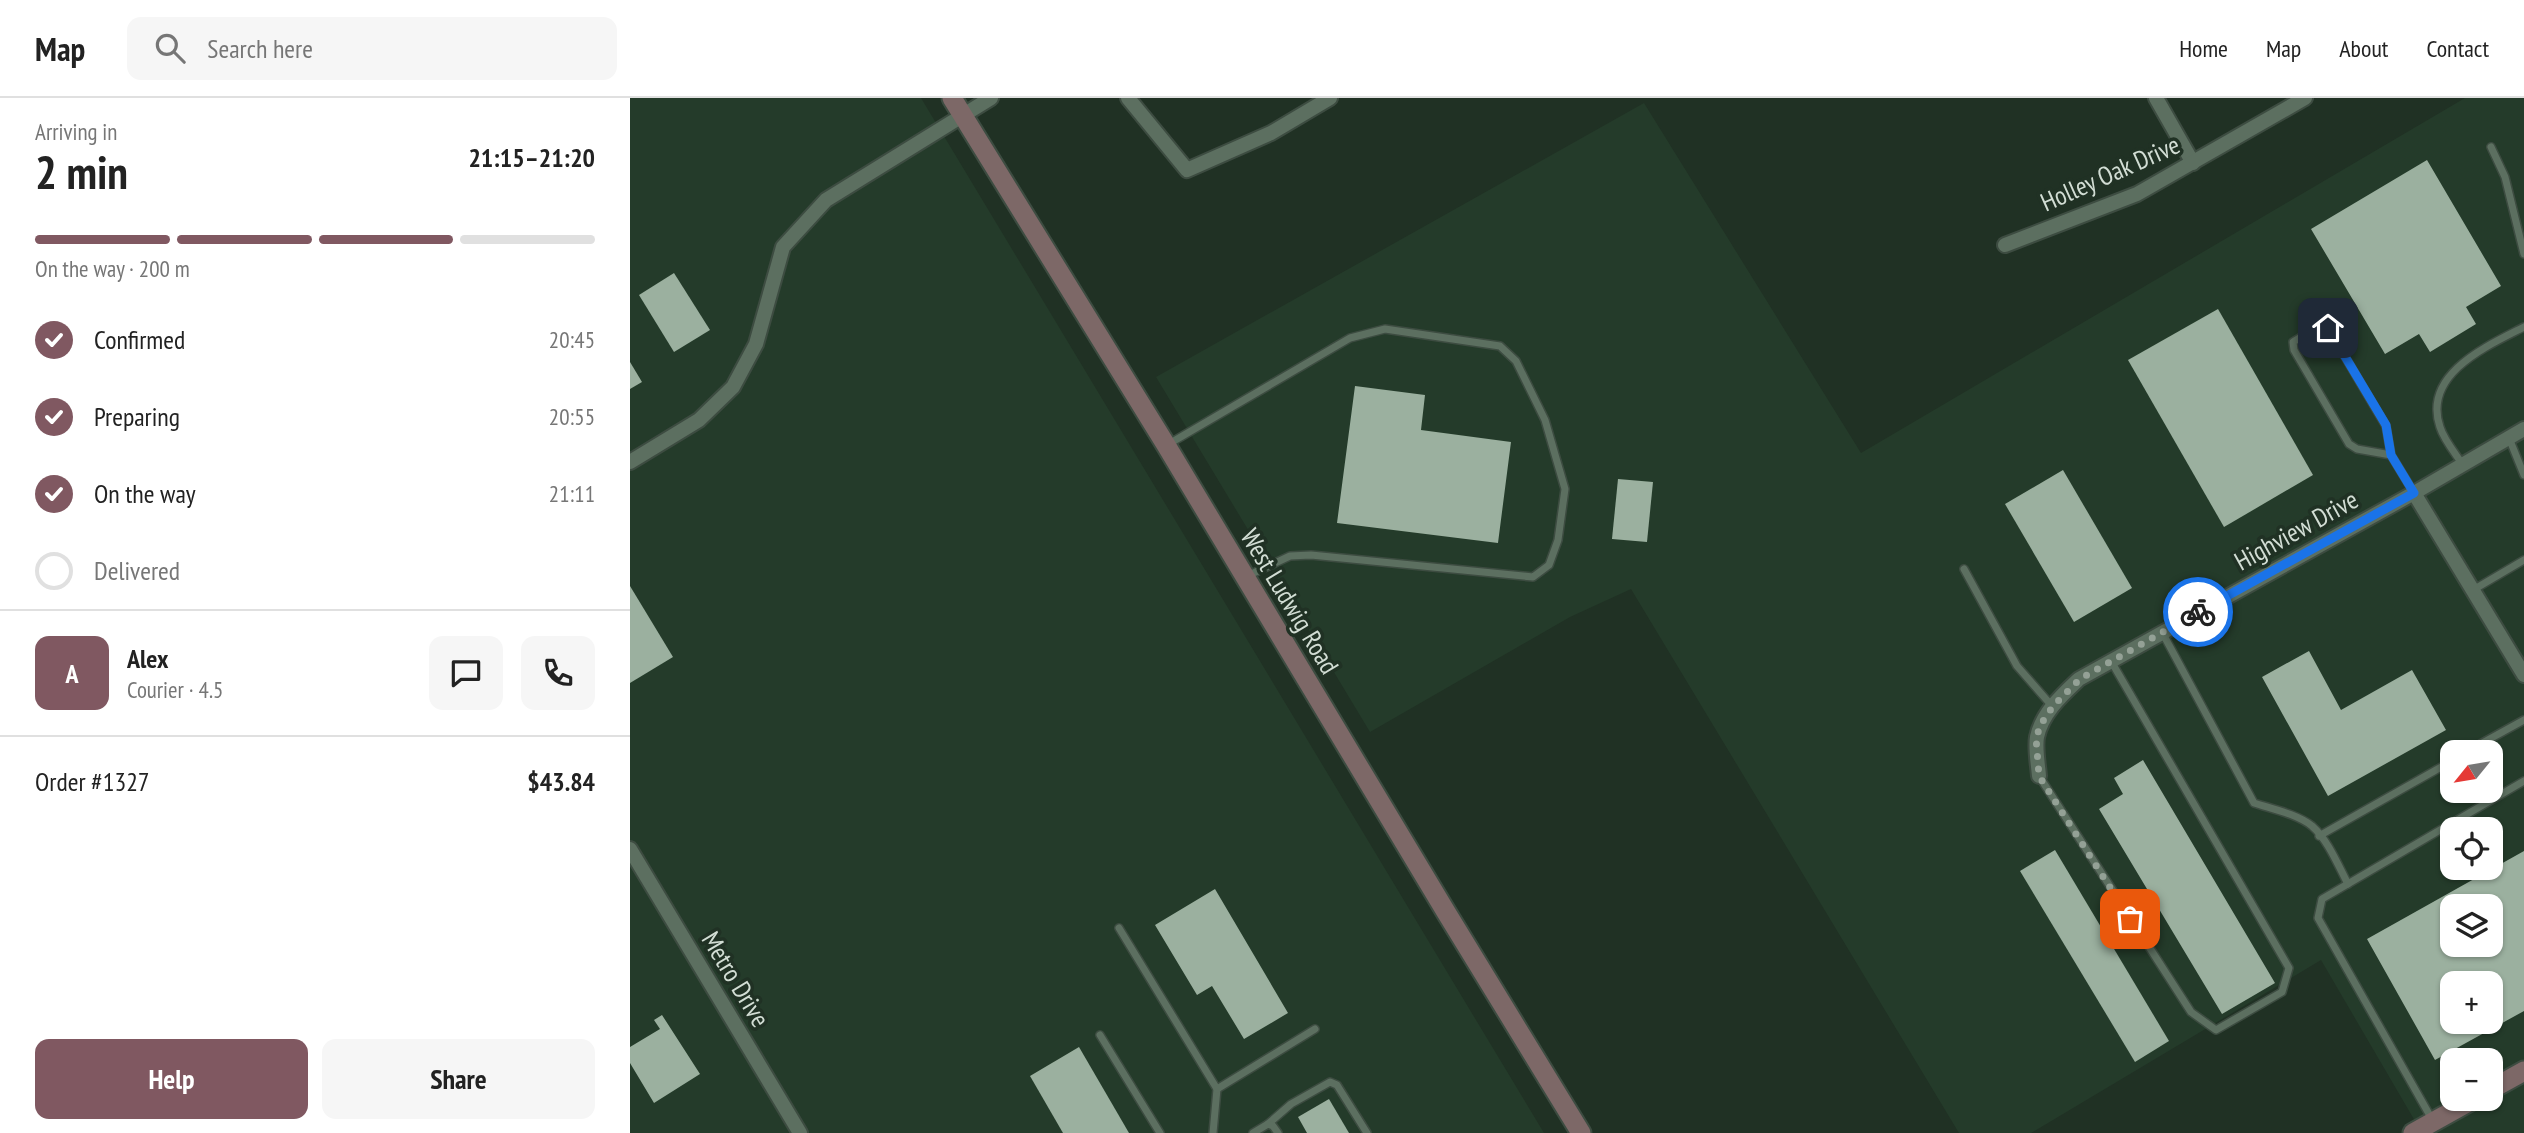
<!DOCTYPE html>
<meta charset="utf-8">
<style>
body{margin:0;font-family:"PT Sans Narrow",sans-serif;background:#f6f6f6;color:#222;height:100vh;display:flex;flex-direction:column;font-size:26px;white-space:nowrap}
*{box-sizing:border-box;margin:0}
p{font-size:23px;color:#767676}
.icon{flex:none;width:38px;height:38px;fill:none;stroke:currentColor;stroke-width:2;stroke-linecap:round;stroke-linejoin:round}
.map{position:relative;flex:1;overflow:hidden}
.sheet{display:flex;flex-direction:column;background:#fff;width:630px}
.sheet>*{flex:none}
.needle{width:46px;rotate:240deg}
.controls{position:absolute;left:1810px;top:642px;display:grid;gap:14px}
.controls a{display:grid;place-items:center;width:63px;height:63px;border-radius:14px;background:#fff;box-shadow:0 2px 5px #0004;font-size:35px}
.pin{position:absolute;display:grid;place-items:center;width:60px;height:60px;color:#fff;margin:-30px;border-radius:14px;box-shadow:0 4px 10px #0006}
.courier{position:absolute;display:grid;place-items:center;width:70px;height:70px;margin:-35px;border:5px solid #1a73e8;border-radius:50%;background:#fff;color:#222;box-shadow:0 2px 9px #0007}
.overview em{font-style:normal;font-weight:700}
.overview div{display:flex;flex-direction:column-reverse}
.overview{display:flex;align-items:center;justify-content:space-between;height:119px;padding:0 35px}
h1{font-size:46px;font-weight:700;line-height:52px}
.bar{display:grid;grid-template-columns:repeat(4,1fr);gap:10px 7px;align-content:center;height:84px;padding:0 35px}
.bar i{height:9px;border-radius:5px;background:#e0e0e0}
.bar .on{background:#805861}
.bar p{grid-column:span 4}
.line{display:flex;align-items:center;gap:18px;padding:0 35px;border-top:2px solid #e0e0e0}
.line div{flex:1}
.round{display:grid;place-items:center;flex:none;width:74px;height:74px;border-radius:14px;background:#f6f6f6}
ol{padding:0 35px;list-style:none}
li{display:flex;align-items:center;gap:21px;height:77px}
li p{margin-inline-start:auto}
li .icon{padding:7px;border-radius:50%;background:#805861;color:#fff;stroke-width:4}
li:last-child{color:#767676}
li i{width:38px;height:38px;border:4px solid #e0e0e0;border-radius:50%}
.cta{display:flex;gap:14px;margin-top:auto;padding:14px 35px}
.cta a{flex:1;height:80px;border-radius:14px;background:#805861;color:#fff;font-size:28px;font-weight:700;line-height:80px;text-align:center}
.cta a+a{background:#f6f6f6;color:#222}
header{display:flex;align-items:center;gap:42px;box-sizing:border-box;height:98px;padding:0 35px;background:#fff;border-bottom:2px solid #e0e0e0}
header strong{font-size:33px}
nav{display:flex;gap:38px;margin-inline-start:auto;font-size:24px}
.search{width:490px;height:63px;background:#f6f6f6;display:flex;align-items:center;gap:18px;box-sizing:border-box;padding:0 24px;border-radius:14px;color:#767676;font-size:26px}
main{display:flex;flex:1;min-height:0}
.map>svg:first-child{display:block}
.built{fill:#243b2a;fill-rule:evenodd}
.building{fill:#9bb09f;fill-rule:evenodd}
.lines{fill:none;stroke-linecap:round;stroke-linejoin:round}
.lane-casing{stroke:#3d4c41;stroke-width:10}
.street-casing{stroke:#3d4c41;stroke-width:18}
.secondary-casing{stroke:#3d4c41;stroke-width:23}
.lane{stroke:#5c6f60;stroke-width:7}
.street{stroke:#5c6f60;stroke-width:14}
.secondary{stroke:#7d6867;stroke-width:19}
.done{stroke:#94a196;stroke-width:7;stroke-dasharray:0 12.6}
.route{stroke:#1a73e8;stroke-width:9}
.labels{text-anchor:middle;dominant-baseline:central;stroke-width:7;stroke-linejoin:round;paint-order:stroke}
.street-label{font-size:26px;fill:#d2ddd4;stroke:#203124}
</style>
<header>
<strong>Map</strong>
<div class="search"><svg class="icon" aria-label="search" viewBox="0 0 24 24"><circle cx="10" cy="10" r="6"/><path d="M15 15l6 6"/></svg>Search here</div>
<nav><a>Home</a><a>Map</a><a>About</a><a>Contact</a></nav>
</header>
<main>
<section class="sheet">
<div class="overview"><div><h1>2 min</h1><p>Arriving in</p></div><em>21:15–21:20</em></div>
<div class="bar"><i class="on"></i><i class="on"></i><i class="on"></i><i></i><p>On the way · 200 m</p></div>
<ol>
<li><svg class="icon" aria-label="check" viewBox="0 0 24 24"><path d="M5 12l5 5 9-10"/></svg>Confirmed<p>20:45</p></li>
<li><svg class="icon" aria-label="check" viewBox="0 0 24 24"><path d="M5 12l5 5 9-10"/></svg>Preparing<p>20:55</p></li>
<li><svg class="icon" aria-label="check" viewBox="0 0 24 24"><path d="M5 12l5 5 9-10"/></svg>On the way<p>21:11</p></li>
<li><i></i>Delivered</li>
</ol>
<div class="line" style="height:126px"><b class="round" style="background:#805861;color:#fff">A</b><div><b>Alex</b><p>Courier · 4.5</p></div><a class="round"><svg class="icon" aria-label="chat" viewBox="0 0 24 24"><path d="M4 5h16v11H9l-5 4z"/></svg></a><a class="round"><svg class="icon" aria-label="phone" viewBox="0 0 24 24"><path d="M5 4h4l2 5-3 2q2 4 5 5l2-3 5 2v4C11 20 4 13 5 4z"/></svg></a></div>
<div class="line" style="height:91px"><div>Order #1327</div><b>$43.84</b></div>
<div class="cta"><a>Help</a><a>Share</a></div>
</section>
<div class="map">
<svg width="1894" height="1035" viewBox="0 0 1894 1035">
<rect width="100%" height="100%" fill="#203124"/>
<g class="built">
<polygon points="0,0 291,0 914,1035 0,1035"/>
<path d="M1835,0h59v1035h-102l-101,-173 -290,173h-72l-328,-544 -61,28 -200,115 -214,-355 488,-274 217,350zM1822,654h38v39h-38zM1822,732h38v38h-38zM1822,808h38v39h-38zM1822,886h38v38h-38zM1822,962h38v39h-38z"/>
</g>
<g class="building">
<polygon points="1797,62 1871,188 1836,209 1846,226 1800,254 1789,236 1755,256 1681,131"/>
<polygon points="44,175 80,232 44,254 9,197"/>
<polygon points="1588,211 1683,377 1594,429 1498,262"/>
<polygon points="0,264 12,284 0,291"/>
<polygon points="725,288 795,297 791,332 881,344 868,445 707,425"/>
<polygon points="1433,372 1502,490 1444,524 1375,406"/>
<polygon points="988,381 1023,384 1017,444 982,441"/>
<polygon points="0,488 43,559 0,585"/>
<polygon points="1679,553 1711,612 1782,572 1816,632 1698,698 1632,579"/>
<polygon points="1513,662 1645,885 1592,916 1469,711 1493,696 1484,680"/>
<polygon points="1425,752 1539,943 1505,964 1390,773"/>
<path d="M1894,753v160l-89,49 -68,-121zM1822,808h38v39h-38zM1822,886h38v38h-38z"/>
<polygon points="585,791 658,915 614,941 582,888 567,897 525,827"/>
<polygon points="32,917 70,976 24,1005 0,965 0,949 30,931 24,922"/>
<polygon points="449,949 499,1035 433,1035 400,978"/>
<polygon points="699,1001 719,1035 677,1035 668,1019"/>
</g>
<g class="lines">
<defs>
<g id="lane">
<polyline points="1861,49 1875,79 1894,156"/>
<polyline points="1879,340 1894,377"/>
<polyline points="537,347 720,240 755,231 870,248 886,263 915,322 935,391 928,442 919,467 903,479 681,457 660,458 615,479"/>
<polyline points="1761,357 1756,328 1698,230 1689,228 1663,244 1664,252 1719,346 1727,351 1761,357 1784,395"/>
<path d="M1833,367c-8,-12 -19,-25 -23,-38 -18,-53 47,-81 84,-100"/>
<polyline points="1334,471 1387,568 1422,608"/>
<polyline points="1843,492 1894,462"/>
<path d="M1532,534l92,171c18,6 43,11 58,23 16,14 26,39 36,58"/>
<polyline points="1836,654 1894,622"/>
<polyline points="1409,678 1561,914 1586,932 1652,894 1659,870 1481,563"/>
<polyline points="1689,738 1822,663"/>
<polyline points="489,830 587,991 583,1035"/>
<polyline points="470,937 530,1035"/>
<polyline points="587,991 685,931"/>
<polyline points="1803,1023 1688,820 1692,801 1894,683"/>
<polyline points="638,1026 661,1006 700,984 707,987 737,1035"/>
<polyline points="623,1035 638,1026 643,1028 648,1035"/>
</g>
<g id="street">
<polyline points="498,0 557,72 641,35 700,0"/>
<polyline points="1526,0 1563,65"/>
<polyline points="1375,147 1507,96 1675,0"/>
<polyline points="0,364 69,322 103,289 126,246 153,149 196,102 361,0"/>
<polyline points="1784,395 1894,577"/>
<path d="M1409,678c-1,-12 -4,-28 -2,-39 5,-24 25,-42 42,-58l335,-186 110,-64"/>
<polyline points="0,751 170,1035"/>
</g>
<g id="secondary">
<polyline points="322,0 536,347 816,814 951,1035"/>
<polyline points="1860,992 1894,973"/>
<polyline points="1783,1035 1844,1001"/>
</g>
</defs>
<use href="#lane" class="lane-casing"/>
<use href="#street" class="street-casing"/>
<use href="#secondary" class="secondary-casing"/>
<use href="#lane" class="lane"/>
<use href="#street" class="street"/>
<use href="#secondary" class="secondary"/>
</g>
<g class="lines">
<polyline class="done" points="1500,821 1409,678 1406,640 1411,626 1423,608 1450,581 1568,514"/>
<polyline class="route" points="1568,514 1784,395 1761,357 1756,327 1698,230"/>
</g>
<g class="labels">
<g class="street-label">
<text transform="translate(1480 75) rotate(-24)">Holley Oak Drive</text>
<text transform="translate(1666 432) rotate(-29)">Highview Drive</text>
<text transform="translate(660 503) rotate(59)">West Ludwig Road</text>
<text transform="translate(106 881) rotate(59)">Metro Drive</text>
</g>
</g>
</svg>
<div class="controls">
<a><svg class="needle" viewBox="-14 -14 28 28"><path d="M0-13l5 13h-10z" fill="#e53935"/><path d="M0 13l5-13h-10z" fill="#767676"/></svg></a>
<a><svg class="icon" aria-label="locate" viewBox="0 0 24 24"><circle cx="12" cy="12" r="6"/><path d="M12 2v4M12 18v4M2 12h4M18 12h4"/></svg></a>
<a><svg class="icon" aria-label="layers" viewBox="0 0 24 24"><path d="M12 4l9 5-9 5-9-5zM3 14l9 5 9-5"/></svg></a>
<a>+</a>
<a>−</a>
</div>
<div class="pin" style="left:1500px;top:821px;background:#ea580c"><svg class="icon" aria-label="bag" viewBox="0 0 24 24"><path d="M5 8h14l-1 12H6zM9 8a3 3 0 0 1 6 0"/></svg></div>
<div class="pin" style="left:1698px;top:230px;background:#1f2937"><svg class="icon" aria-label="home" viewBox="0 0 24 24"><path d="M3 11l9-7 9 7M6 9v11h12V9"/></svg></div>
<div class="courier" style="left:1568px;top:514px"><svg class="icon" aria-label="bike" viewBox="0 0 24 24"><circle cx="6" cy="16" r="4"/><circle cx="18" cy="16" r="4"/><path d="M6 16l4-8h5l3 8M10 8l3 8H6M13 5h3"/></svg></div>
</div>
</main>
